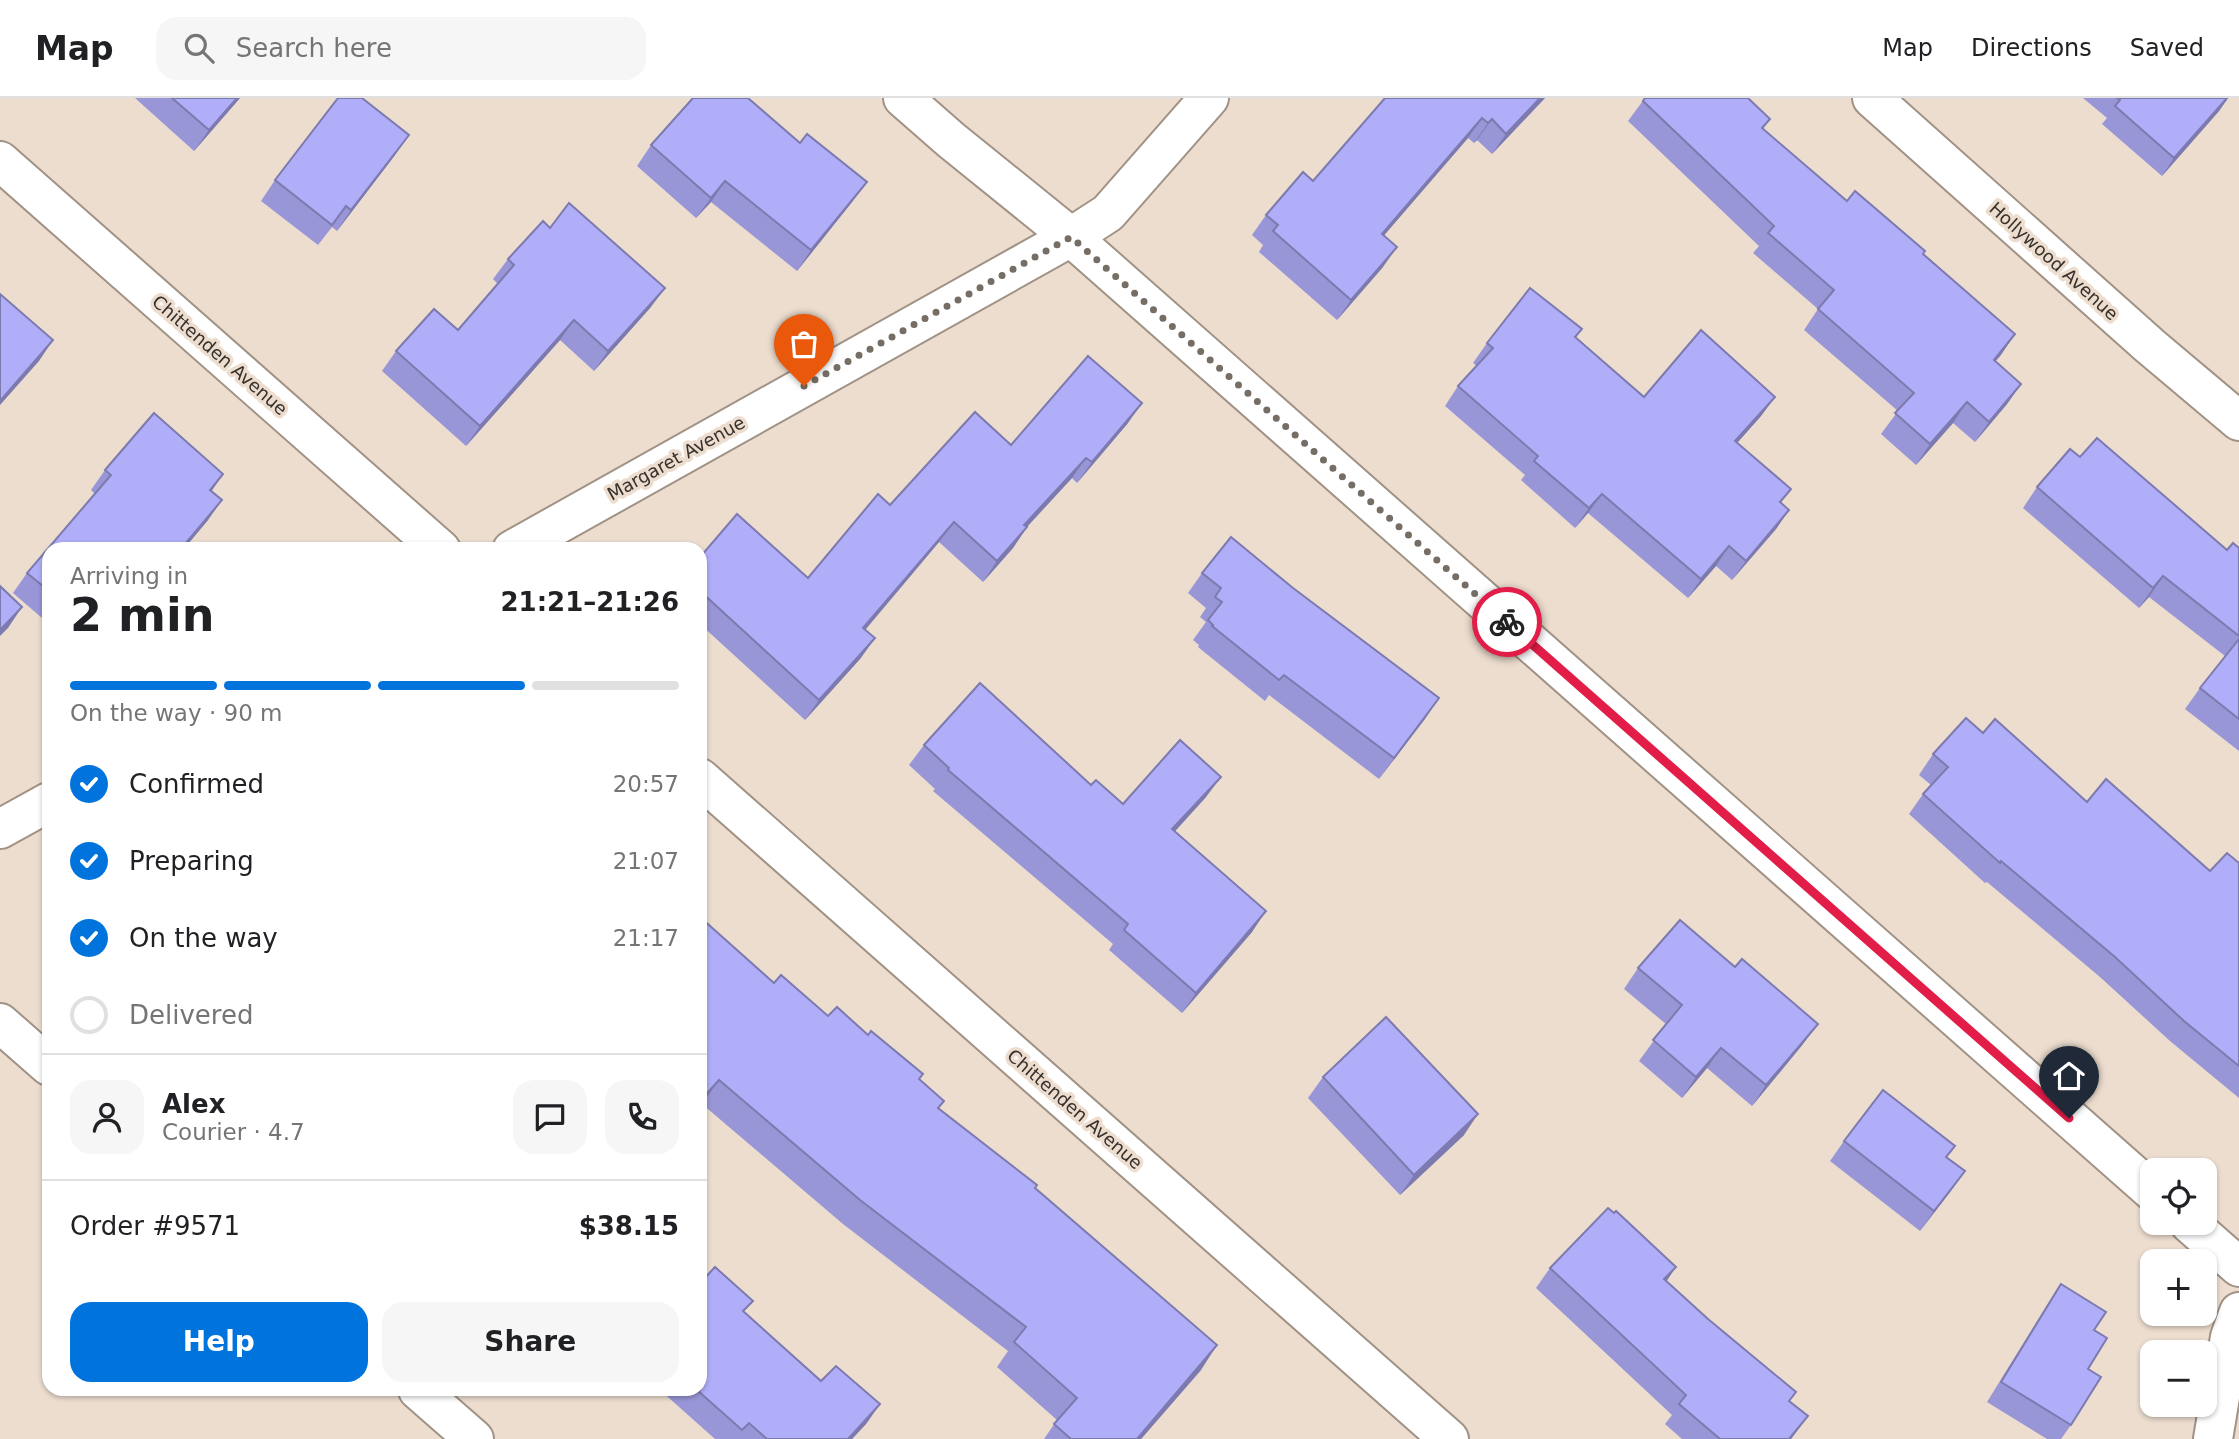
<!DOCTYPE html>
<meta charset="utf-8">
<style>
body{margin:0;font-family:"DejaVu Sans",sans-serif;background:#f6f6f6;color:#202124;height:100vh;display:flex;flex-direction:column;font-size:26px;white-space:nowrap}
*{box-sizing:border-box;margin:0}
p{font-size:23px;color:#757577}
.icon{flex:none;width:38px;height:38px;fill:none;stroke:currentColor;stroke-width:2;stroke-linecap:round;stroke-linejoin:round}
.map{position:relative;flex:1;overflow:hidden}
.side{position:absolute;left:42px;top:444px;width:665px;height:854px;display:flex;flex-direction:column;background:#fff;border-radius:21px;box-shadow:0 2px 5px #0004}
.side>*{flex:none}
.controls{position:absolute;left:2140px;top:1060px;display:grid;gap:14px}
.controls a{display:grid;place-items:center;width:77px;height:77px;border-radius:14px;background:#fff;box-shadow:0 2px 5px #0004;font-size:35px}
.pin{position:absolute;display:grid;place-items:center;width:60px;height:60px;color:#fff;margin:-72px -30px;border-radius:50% 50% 50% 0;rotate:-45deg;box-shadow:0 0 7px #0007}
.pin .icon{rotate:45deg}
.courier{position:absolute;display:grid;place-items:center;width:70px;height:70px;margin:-35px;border:5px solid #e11d48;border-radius:50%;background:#fff;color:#222;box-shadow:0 2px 9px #0007}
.overview em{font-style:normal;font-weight:600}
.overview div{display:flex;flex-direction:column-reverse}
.overview{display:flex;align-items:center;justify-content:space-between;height:119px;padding:0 28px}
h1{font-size:46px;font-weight:600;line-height:52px}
.bar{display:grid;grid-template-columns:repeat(4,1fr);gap:10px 7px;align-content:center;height:84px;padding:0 28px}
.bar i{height:9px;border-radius:5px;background:#e0e0e0}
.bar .active{background:#0074dc}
.bar p{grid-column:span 4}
.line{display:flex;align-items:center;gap:18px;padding:0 28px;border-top:2px solid #e0e0e0}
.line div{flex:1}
.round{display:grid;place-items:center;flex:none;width:74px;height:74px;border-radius:21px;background:#f6f6f6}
ol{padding:0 28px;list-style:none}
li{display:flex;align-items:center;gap:21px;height:77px}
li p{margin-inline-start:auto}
li .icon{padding:7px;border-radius:50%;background:#0074dc;color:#fff;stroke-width:4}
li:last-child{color:#757577}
li i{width:38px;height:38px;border:4px solid #e0e0e0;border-radius:50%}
.primary-button{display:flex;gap:14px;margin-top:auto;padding:14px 28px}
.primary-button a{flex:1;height:80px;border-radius:21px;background:#0074dc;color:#fff;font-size:28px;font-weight:600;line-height:80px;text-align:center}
.primary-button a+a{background:#f6f6f6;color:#202124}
header{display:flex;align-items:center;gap:42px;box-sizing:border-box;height:98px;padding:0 35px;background:#fff;border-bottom:2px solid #e0e0e0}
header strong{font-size:33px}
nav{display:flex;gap:38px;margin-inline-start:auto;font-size:24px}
.search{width:490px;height:63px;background:#f6f6f6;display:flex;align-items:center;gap:18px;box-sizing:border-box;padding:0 24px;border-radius:21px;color:#757577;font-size:26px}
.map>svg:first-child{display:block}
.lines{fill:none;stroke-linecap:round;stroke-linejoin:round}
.street-casing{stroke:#a09285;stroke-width:42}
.street{stroke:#fff;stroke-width:38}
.wall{fill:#9896d6}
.shaded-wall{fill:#7c7aae}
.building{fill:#b1aef9;stroke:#7c7aae;stroke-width:2}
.done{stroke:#766d64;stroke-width:7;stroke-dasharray:0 12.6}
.route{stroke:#e11d48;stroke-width:9}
.labels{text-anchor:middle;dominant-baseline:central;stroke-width:7;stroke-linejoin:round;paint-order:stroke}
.street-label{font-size:18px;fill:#37312b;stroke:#ecddcf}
</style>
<header>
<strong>Map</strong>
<div class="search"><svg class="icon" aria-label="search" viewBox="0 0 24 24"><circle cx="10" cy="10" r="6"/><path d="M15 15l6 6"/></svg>Search here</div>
<nav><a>Map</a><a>Directions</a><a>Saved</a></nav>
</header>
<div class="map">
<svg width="2239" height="1341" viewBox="0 0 2239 1341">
<rect width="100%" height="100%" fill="#ecddcf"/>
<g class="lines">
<defs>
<g id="street">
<polyline points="903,0 951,42 1071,139 2152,1093"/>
<polyline points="1872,0 2150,248 2239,323"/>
<polyline points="0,63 441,452"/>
<polyline points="512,452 1071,139 1108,115 1209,0"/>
<polyline points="700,680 1449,1341"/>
<polyline points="0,731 49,704"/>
<polyline points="0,925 49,968"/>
<polyline points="2189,1125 2239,1169"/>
<polyline points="418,1292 474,1341"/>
<polyline points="2213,1341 2230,1239 2239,1214"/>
</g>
</defs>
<use href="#street" class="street-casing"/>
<use href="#street" class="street"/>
</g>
<g class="wall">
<polygon points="135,0 240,0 194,53"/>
<polygon points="1385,0 1545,0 1492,56 1477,42 1474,45 1468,40 1384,137 1383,169 1337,222 1259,154 1263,147 1252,137 1266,117 1313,83"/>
<polygon points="1645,0 1770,21 1763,31 1847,103 1923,156 2015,236 1995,263 2021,286 2007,306 1975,344 1953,325 1916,367 1881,336 1898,313 1804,232 1818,211 1753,155 1759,148 1628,23"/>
<polygon points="2083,0 2228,0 2219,13 2162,78 2102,26 2107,20"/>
<polygon points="800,45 867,84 852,104 797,173 711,104 696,120 637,68 651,47"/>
<polygon points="395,57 337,133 332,129 318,147 261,103 275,82"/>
<polygon points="550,130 665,190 650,210 594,273 560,242 466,348 382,273 396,253 458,232 498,186 493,181 508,161"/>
<polygon points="1582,231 1576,239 1644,299 1775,299 1761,318 1737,345 1781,405 1789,412 1776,431 1732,482 1716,468 1688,500 1588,415 1575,430 1521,382 1525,377 1445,308 1458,288 1477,268 1473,265 1487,245"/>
<polygon points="1128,325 1077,385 1072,380 1027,429 1013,450 983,484 939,444 865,532 875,540 860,561 805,622 700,526 700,459 808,480 890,407 1011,347"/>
<polygon points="2080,359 2227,452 2239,450 2239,653 2185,611 2200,590 2225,558 2149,499 2139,510 2023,410 2037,389"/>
<polygon points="105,372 212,393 208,422 183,452 49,452 49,526 13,495 27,475 95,396 91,392"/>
<polygon points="1202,475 1293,490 1439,600 1379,681 1269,597 1265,603 1198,549 1199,547 1193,542 1206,524 1200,519 1206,510 1188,495"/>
<polygon points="1983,635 2087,704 2210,773 2239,765 2239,1000 2170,943 2100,879 1987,784 1985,785 1909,716 1923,696 1931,687 1919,677 1933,656"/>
<polygon points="924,647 1091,687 1123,706 1206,699 1175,733 1252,834 1182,915 1109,852 1113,846 933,693 935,691 909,667"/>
<polygon points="700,819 774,885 828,918 919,982 939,1010 1035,1090 1201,1272 1141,1341 1044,1341 1057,1322 997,1269 1008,1253 843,1126 702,1006 700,1009"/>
<polygon points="1638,870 1803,946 1752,1008 1707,970 1682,1000 1639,963 1666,926 1624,891"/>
<polygon points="1323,979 1464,1037 1400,1097 1308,1000"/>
<polygon points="1844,1043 1946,1060 1965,1073 1950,1094 1920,1133 1830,1063"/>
<polygon points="1550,1170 1666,1184 1708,1221 1796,1294 1789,1304 1808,1318 1791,1341 1682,1341 1665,1326 1672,1317 1536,1190"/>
<polygon points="2061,1186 2094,1232 2088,1271 2071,1327 2061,1341 2047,1341 1987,1304 2047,1207"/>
<polygon points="745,1215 821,1283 880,1306 866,1326 852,1341 715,1341 660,1292 700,1292"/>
</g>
<g class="shaded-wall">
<polygon points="237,0 240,0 194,53 209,32"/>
<polygon points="1540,0 1545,0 1492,56 1506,36"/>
<polygon points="2227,0 2228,0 2219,13 2162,78 2174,60"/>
<polygon points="1482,20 1468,40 1368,156 1382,136"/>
<polygon points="1492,21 1477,42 1474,45 1488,25"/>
<polygon points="409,37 395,57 337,133 351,112"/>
<polygon points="725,83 711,104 696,120 711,100"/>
<polygon points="867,84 852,104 797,173 811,152"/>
<polygon points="1397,149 1383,169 1337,222 1351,202"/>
<polygon points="665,190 650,210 594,273 608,253"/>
<polygon points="574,222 560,242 466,348 480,328"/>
<polygon points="2015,236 2001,257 1979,282 1994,262"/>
<polygon points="53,242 39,263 0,307 0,303"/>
<polygon points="2021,286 2007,306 1975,344 1989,324"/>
<polygon points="1775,299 1761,318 1722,362 1735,343"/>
<polygon points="1967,304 1953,325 1916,367 1930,346"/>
<polygon points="1142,305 1128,325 1077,385 1092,364"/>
<polygon points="1086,360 1072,380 1010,447 1024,427"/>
<polygon points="223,376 209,397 210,392"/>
<polygon points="1602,396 1588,415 1575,430 1589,410"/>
<polygon points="222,402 208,422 183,452 180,452"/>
<polygon points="1789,412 1776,431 1732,482 1746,463"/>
<polygon points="954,424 939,444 849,551 863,530"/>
<polygon points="1027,429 1013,450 983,484 997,463"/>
<polygon points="1729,448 1716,468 1688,500 1701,481"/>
<polygon points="2163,478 2149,499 2139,510 2153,490"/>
<polygon points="22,509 8,530 0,538 0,532"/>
<polygon points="875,540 860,561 805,622 819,602"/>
<polygon points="1439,600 1425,621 1379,681 1394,660"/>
<polygon points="1221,679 1206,699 1158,752 1172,731"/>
<polygon points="1266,813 1252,834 1182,915 1196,895"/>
<polygon points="1818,926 1803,946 1752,1008 1766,987"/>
<polygon points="1721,950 1707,970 1682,1000 1696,979"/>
<polygon points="719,982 700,1009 701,1002"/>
<polygon points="1478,1016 1464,1037 1400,1097 1414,1077"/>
<polygon points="1965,1073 1950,1094 1920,1133 1934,1113"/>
<polygon points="1676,1169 1662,1190 1664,1181"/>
<polygon points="1217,1247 1201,1272 1141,1341 1137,1341"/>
<polygon points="880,1306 866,1326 852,1341 848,1341"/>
<polygon points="1808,1318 1791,1341 1789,1341"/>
</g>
<g class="building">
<polygon points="172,0 237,0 209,32"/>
<polygon points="338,0 362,0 409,37 351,112 346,108 332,127 275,82"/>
<polygon points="693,0 748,0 800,45 807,36 867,84 811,152 725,83 711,100 651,47"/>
<polygon points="1385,0 1540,0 1506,36 1492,21 1488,25 1482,20 1382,136 1397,149 1351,202 1273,133 1278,127 1266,117 1303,74 1313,83"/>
<polygon points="1645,0 1748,0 1770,21 1762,30 1847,103 1855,93 1925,153 1923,156 2015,236 1994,262 2021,286 1989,324 1967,304 1930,346 1895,315 1914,295 1818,211 1834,192 1768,135 1774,128 1643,3"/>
<polygon points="2117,0 2227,0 2174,60 2115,8 2120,2"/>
<polygon points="569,105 665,190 608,253 574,222 480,328 396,253 434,211 458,232 514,167 508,161 543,123 550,130"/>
<polygon points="1530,190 1582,231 1575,239 1644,299 1701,232 1775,299 1735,343 1791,391 1780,404 1789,412 1746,463 1729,448 1701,481 1602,396 1589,410 1534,363 1538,358 1458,288 1493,250 1487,245"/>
<polygon points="0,196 53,242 0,303"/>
<polygon points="1088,258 1142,305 1092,364 1086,360 1024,427 1027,429 997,463 954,424 863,530 875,540 819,602 700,493 700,459 737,416 808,480 878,396 890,407 975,314 1011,347"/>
<polygon points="154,315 223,376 210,392 222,402 180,452 49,452 49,493 27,475 111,377 105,372"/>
<polygon points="2097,340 2227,452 2233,445 2239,450 2239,538 2163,478 2153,490 2037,389 2070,351 2080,359"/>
<polygon points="1231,439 1293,490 1439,600 1394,660 1284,577 1279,582 1212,528 1213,527 1208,522 1222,504 1215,499 1221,490 1202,475"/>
<polygon points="0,488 22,509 0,532"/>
<polygon points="2239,541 2239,621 2200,590"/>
<polygon points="980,585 1091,687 1096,682 1123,706 1180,642 1221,679 1172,731 1266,813 1196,895 1124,832 1128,826 948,672 949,670 924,647"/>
<polygon points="1966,620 1983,635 1995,621 2087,704 2106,681 2210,773 2227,755 2239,765 2239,968 2184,923 2115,859 2001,763 2000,765 1923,696 1948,669 1933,656"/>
<polygon points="700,819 774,885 781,877 828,918 837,909 868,937 871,933 923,976 919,981 944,1003 938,1010 1037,1087 1035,1090 1217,1247 1137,1341 1071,1341 1054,1326 1077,1300 1014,1244 1026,1229 860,1102 719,982 701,1002 700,1001"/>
<polygon points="1680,822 1735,869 1742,861 1818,926 1766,987 1721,950 1696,979 1653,942 1682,907 1638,870"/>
<polygon points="1386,919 1478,1016 1414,1077 1323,979"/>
<polygon points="1883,992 1955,1048 1946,1059 1965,1073 1934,1113 1844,1043"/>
<polygon points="1608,1110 1614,1115 1616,1113 1676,1169 1664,1181 1708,1221 1796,1294 1789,1303 1808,1318 1789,1341 1720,1341 1679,1306 1686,1297 1550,1170"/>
<polygon points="715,1169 753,1203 743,1213 821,1283 836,1268 880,1306 848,1341 767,1341 749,1325 742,1332 697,1292 700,1292 700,1181 702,1183"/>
<polygon points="2061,1186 2106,1214 2094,1232 2107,1240 2088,1271 2101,1279 2071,1327 2001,1284"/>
</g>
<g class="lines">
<polyline class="done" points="804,288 1071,139 1507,524"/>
<polyline class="route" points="1507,524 2069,1020"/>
</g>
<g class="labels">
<g class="street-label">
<text transform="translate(2054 163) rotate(42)">Hollywood Avenue</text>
<text transform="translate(220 257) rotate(41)">Chittenden Avenue</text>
<text transform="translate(676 360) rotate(-29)">Margaret Avenue</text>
<text transform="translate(1075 1011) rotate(41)">Chittenden Avenue</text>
</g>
</g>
</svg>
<div class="controls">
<a><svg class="icon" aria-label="locate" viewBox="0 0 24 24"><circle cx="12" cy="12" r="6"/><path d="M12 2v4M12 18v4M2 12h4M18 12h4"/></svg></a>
<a>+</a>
<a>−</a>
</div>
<div class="pin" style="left:804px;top:288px;background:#ea580c"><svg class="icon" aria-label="bag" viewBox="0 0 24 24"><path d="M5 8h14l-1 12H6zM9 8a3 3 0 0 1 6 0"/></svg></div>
<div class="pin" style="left:2069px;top:1020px;background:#1f2937"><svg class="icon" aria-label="home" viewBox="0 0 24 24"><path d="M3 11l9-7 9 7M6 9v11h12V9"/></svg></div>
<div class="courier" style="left:1507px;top:524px"><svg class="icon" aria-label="bike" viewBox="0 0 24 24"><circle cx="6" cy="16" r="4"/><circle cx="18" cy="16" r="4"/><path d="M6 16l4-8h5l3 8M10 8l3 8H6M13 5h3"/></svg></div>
<section class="side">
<div class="overview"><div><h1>2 min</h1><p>Arriving in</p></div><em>21:21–21:26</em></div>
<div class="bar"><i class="active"></i><i class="active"></i><i class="active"></i><i></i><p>On the way · 90 m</p></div>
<ol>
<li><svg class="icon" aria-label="check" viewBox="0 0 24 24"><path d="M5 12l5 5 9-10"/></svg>Confirmed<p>20:57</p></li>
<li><svg class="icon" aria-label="check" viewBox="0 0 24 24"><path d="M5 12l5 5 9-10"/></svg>Preparing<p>21:07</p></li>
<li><svg class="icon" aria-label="check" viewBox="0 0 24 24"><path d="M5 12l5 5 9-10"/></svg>On the way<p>21:17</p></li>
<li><i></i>Delivered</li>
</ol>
<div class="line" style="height:126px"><a class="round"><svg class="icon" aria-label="person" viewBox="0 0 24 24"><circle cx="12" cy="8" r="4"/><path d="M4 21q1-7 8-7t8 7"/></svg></a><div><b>Alex</b><p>Courier · 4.7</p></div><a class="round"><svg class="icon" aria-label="chat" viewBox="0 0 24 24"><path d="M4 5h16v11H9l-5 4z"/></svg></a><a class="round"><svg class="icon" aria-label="phone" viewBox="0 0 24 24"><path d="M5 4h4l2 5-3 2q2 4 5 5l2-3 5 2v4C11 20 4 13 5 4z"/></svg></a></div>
<div class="line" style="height:91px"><div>Order #9571</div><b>$38.15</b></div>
<div class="primary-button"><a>Help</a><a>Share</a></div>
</section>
</div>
